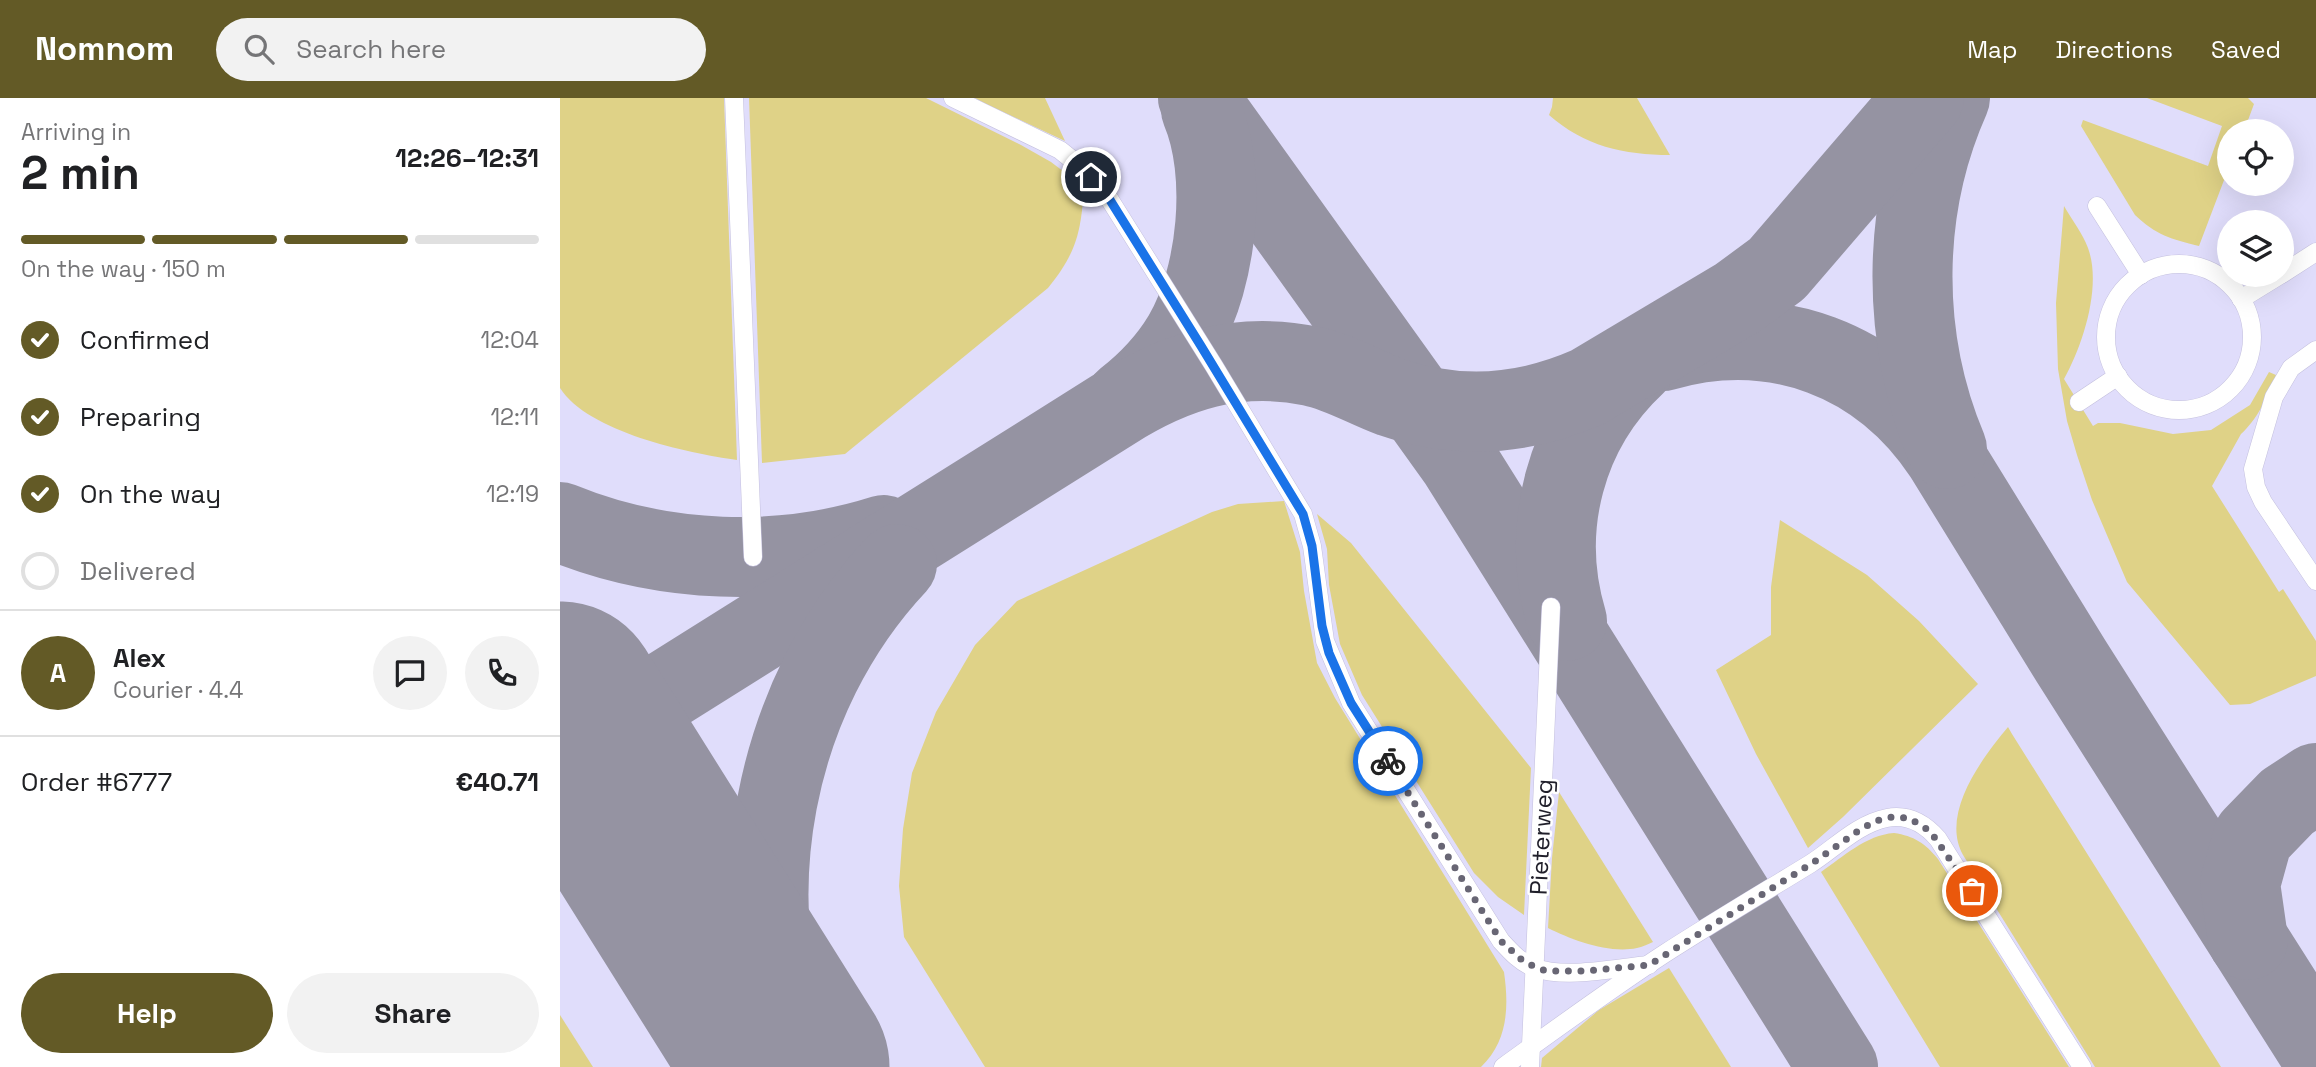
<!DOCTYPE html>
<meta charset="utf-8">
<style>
body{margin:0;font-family:"Space Grotesk",sans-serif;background:#f2f2f2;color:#202124;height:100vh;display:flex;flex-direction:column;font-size:26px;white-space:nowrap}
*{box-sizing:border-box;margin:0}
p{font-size:23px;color:#757577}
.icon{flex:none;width:38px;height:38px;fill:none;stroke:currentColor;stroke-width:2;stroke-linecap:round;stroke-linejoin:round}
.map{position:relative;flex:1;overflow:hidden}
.panel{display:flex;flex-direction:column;background:#fff;width:560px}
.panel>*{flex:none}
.fabs{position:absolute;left:1657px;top:21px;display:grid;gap:14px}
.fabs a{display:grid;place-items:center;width:77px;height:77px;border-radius:50%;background:#fff;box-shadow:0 7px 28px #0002;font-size:35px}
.pin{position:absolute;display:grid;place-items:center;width:60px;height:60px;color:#fff;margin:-30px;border:4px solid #fff;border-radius:50%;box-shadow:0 2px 7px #0007}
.courier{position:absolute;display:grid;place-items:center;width:70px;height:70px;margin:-35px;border:5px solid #1a73e8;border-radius:50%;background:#fff;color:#222;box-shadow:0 2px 9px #0007}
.headline em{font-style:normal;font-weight:700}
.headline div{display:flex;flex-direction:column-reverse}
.headline{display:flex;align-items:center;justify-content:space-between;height:119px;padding:0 21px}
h1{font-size:46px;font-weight:700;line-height:52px}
.bar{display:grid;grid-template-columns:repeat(4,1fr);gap:10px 7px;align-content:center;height:84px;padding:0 21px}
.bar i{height:9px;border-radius:5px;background:#e0e0e0}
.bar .on{background:#635a26}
.bar p{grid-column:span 4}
.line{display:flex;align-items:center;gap:18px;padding:0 21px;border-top:2px solid #e0e0e0}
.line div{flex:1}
.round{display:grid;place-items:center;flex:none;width:74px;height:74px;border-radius:37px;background:#f2f2f2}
ol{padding:0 21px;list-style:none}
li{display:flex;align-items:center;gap:21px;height:77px}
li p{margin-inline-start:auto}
li .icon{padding:7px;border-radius:50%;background:#635a26;color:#fff;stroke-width:4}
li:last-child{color:#757577}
li i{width:38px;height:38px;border:4px solid #e0e0e0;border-radius:50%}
.action{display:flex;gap:14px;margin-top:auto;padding:14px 21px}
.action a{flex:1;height:80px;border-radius:42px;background:#635a26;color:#fff;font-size:28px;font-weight:700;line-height:80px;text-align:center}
.action a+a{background:#f2f2f2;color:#202124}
header{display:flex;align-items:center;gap:42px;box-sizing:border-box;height:98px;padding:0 35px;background:#635a26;color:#fff}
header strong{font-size:33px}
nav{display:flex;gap:38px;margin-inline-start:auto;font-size:24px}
.search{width:490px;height:63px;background:#f2f2f2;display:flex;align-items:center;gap:18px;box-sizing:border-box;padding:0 24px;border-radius:38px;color:#757577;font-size:26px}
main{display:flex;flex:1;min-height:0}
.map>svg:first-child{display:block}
.built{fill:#e0ddfb;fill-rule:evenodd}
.green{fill:#dfd287}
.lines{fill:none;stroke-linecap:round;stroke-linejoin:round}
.taxiway{stroke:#9593a2;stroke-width:80}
.runway{stroke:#9593a2;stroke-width:201}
.service-casing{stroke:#c4c0de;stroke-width:19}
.service{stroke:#fff;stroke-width:18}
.done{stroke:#686674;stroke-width:7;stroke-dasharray:0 12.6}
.route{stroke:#1a73e8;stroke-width:9}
.labels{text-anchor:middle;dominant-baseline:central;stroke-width:5;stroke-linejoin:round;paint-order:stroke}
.street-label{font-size:24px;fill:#201f2a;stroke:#fff}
</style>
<header>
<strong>Nomnom</strong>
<div class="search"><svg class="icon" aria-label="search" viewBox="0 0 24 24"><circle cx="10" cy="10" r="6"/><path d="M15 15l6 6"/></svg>Search here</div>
<nav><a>Map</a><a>Directions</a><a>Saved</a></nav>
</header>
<main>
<section class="panel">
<div class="headline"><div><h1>2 min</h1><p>Arriving in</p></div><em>12:26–12:31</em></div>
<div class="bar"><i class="on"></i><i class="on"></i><i class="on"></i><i></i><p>On the way · 150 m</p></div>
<ol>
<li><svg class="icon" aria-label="check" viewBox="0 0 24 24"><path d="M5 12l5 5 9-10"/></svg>Confirmed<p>12:04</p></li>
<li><svg class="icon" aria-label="check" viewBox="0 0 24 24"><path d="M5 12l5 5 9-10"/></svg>Preparing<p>12:11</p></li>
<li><svg class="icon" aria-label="check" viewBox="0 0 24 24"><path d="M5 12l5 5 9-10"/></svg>On the way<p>12:19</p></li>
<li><i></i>Delivered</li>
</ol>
<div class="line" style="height:126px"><b class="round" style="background:#635a26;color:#fff">A</b><div><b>Alex</b><p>Courier · 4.4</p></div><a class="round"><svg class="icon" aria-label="chat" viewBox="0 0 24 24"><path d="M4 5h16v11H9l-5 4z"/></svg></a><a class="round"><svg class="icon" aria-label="phone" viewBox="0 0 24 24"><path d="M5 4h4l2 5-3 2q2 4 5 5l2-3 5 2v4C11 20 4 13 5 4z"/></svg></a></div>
<div class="line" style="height:91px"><div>Order #6777</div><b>€40.71</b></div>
<div class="action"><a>Help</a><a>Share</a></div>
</section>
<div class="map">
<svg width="1756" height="969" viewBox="0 0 1756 969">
<rect width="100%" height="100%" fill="#edebfe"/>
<path class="built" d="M0,0h1756v969h-1756zM1670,33h52v53h-52zM1670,124h52v53h-52z"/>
<g class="green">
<path d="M0,0h164l13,362c-50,-7 -149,-28 -177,-72z"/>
<path d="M189,0h177l95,47 30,17 33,25c-3,45 -7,65 -36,101l-203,166 -83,9z"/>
<polygon points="415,0 485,0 505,43 424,5"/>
<path d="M993,0h84l33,57c-46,0 -86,-9 -121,-40l3,-8z"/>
<path d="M1587,0h101l6,6 -10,27h-14l-1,36 -30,79c-28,-7 -43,-11 -64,-31l-54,-89 2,-6 125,46 14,-40z"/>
<path d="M1504,108c8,14 19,28 24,42 14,38 -5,97 -24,131l29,47 5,-3h22l53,11 38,-4 39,-25 19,-33 7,3c-6,19 -20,46 -35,59l-29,52 67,106 4,-3 33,52v35l-66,28 -20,1 -103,-123 -35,-82 -15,-45 -10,-34 -9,-52 -2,-66z"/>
<path d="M724,403l16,51 4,39 13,72 18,35 169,274c5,35 4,69 -23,95h-496l-81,-130 -5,-51 4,-57 9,-56 24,-61 39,-67 42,-44 195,-89 26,-8z"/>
<polygon points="757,416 791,445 971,670 964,817 938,799 914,775 802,597 780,546 769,487 767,451"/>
<polygon points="1220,422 1307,477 1359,523 1418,586 1283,719 1248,750 1196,656 1156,572 1211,537 1211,489"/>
<path d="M1448,629l4,7 209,333h-126l-132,-212c-23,-41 19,-97 45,-128z"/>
<path d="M999,694l94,150c-5,2 -11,5 -16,6 -28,6 -65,-8 -89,-20l4,-70z"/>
<path d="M1334,735c20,3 31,10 44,26l131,208h-129l-119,-195c22,-15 45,-37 73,-39z"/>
<polygon points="1109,870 1171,969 981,969 982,960 1039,912"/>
<polygon points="0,917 33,969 0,969"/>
</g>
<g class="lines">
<g class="taxiway">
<polyline points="638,0 899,364 1278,969"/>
<path d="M1103,253c111,-32 217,8 281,104l127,206 245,386"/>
<path d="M565,302c23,-18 43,-39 58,-64 35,-59 45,-163 18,-226"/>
<path d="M1387,351c-47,-112 -46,-241 3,-351"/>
<path d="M0,424c102,42 220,46 324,13"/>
<path d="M1007,523c-28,-93 -2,-191 69,-257"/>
<path d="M0,659l553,-347c62,-39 124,-59 198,-44 29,6 53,21 80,31 67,23 133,18 197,-10l151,-90 38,-28 147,-171"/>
<polyline points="1688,842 1680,786 1693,739 1727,704 1756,685"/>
<path d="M240,969c-65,-169 -28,-370 97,-503"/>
</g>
<polyline class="runway" points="0,604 229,969"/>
<defs>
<g id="service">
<polyline points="174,0 193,459"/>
<path d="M393,0l107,52 21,17 29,33 104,166 89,148 9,32 13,95 26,62 150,238c10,11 20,22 34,27 31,11 81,0 114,-3"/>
<polyline points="1537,108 1581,177"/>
<circle cx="1619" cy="239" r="73"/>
<polyline points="1722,176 1756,154"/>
<polyline points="1681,201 1720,177"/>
<polyline points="1756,252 1731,270 1714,299 1693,371 1696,389 1703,404 1756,483"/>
<polyline points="1519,304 1558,278"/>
<path d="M943,969c53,-38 106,-77 161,-113 48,-31 97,-60 146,-90 24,-15 47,-40 77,-46 21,-4 38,6 51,21l144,228"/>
<polyline points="970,969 991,509"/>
</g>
</defs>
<use href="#service" class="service-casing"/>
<use href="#service" class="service"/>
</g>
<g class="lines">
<polyline class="done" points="828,663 941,843 964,864 986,873 1025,873 1089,867 1254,764 1298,733 1315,723 1332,719 1349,720 1370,733 1412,793"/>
<polyline class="route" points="531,79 550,102 641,248 743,416 752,448 762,528 769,555 791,605 828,663"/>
</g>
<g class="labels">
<g class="street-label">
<text transform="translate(981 739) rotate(-87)">Pieterweg</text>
</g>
</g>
</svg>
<div class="fabs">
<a><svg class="icon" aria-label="locate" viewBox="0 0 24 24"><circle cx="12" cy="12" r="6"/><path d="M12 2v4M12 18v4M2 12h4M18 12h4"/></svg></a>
<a><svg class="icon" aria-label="layers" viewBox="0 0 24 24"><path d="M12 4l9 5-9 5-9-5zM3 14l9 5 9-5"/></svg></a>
</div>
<div class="pin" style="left:1412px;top:793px;background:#ea580c"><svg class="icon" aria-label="bag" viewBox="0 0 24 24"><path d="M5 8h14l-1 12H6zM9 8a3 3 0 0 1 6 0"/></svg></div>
<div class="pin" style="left:531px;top:79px;background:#1f2937"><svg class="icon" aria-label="home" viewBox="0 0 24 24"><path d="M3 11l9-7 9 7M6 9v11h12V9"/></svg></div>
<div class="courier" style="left:828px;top:663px"><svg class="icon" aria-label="bike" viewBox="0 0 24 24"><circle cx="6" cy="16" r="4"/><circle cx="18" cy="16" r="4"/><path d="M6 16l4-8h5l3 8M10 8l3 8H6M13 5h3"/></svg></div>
</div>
</main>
